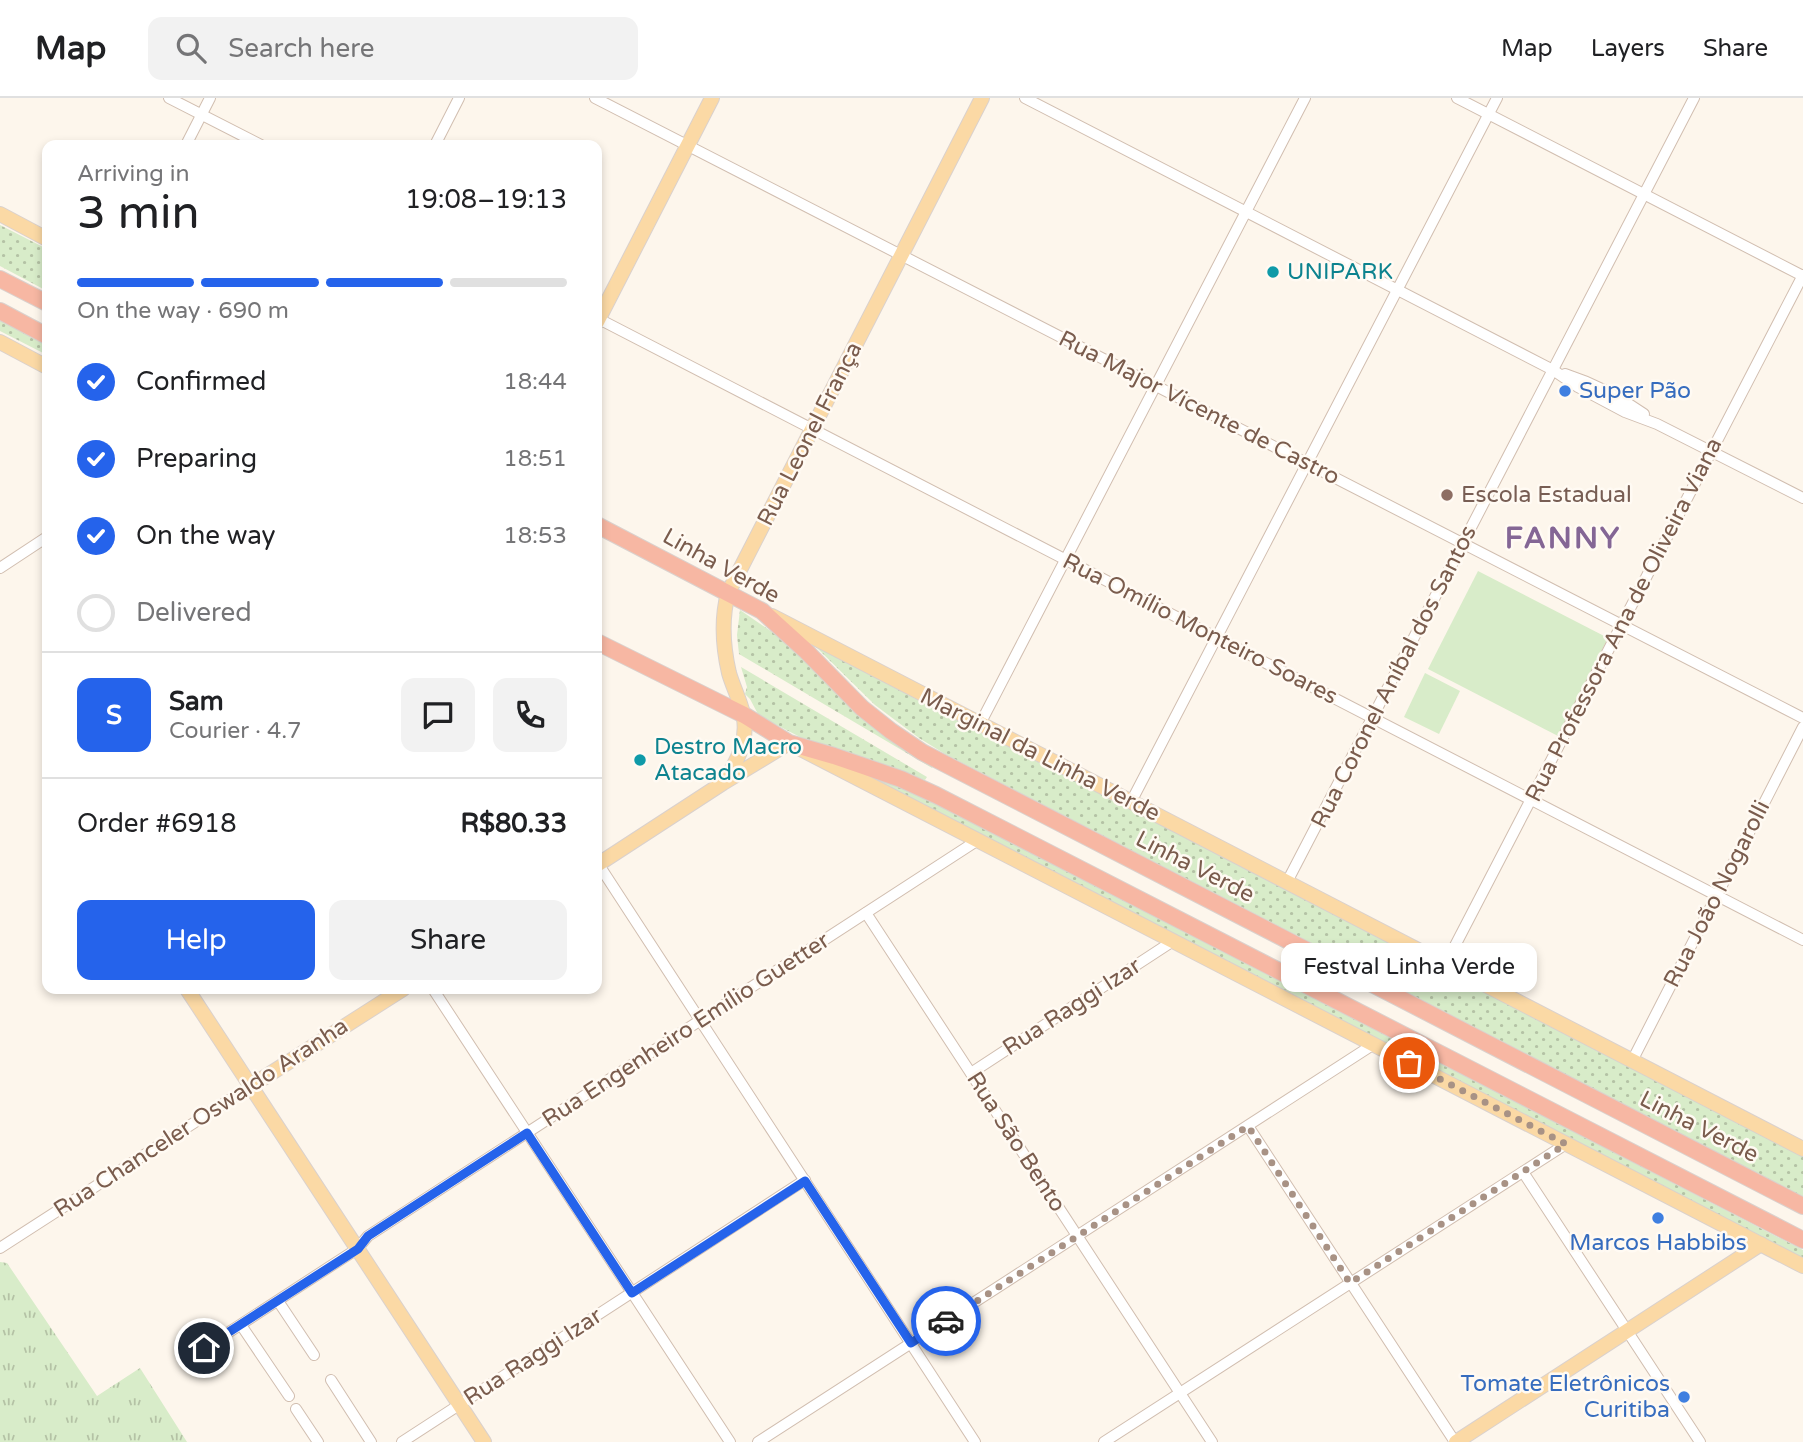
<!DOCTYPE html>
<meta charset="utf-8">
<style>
body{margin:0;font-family:"Varela Round",sans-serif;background:#f2f2f2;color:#202124;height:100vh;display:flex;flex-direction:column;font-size:26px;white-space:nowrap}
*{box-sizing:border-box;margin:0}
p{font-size:23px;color:#757577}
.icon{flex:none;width:38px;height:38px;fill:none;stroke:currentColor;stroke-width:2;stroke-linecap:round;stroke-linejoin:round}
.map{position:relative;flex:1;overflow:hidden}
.drawer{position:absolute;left:42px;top:42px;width:560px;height:854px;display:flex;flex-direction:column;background:#fff;border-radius:14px;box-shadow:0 4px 10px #0003}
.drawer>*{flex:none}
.pin{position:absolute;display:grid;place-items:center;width:60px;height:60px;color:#fff;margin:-30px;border:4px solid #fff;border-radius:50%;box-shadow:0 2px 7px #0007}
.courier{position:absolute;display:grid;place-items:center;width:70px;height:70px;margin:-35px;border:5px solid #2563eb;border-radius:50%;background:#fff;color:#222;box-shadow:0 2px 9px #0007}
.bubble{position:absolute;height:49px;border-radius:14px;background:#fff;box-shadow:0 4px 10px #0003;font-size:23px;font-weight:600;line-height:49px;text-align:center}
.summary em{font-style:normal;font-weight:600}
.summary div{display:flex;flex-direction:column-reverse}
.summary{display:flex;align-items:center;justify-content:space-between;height:119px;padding:0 35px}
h1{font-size:46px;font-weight:600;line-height:52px}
.bar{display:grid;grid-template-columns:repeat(4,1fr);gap:10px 7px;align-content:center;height:84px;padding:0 35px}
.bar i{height:9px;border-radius:5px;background:#e0e0e0}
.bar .current{background:#2563eb}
.bar p{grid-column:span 4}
.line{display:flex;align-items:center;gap:18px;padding:0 35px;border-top:2px solid #e0e0e0}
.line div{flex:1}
.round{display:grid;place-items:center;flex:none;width:74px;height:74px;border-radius:14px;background:#f2f2f2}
ol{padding:0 35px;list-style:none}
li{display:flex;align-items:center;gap:21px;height:77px}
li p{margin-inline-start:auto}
li .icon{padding:7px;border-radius:50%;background:#2563eb;color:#fff;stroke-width:4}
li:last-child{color:#757577}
li i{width:38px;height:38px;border:4px solid #e0e0e0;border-radius:50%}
.primary-button{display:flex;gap:14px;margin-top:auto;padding:14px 35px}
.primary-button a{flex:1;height:80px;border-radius:14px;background:#2563eb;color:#fff;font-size:28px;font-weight:600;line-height:80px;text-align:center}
.primary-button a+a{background:#f2f2f2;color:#202124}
header{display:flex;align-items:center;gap:42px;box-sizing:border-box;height:98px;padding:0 35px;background:#fff;border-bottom:2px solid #e0e0e0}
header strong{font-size:33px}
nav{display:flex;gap:38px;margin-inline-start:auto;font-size:24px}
.search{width:490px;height:63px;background:#f2f2f2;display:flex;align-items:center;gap:18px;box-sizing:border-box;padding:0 24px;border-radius:14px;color:#757577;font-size:26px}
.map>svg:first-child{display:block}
.grass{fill:url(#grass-dots)}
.park{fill:url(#park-tufts)}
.garden{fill:#d8ecc9}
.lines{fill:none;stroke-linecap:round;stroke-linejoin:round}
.minor-casing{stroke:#d1beb0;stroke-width:12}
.major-casing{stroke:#dad1cd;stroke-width:16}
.highway-casing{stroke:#dad1cd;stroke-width:18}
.minor{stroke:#fff;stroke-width:10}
.major{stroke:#fbd9a5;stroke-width:14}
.highway{stroke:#f7b7a3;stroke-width:16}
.done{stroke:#a89285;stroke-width:7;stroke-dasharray:0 12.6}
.route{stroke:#2563eb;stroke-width:9}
.culture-dot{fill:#0f9aa8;stroke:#fffaf3;stroke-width:2.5}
.shop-dot{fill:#3f7fe0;stroke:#fffaf3;stroke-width:2.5}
.education-dot{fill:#8d6e63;stroke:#fffaf3;stroke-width:2.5}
.labels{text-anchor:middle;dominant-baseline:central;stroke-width:5;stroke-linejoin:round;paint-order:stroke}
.culture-label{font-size:23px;fill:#0d838f;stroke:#fffaf3;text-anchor:start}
.shop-label{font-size:23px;fill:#366cbe;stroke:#fffaf3;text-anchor:start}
.street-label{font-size:23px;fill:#7a5c4d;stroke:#fffaf3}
.education-label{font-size:23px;fill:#785e54;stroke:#fffaf3;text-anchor:start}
.district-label{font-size:30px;font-weight:bold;letter-spacing:2px;fill:#846695;stroke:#fffaf3}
</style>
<header>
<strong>Map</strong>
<div class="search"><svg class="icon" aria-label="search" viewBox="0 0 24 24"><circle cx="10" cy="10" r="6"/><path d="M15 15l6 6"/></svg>Search here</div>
<nav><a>Map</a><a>Layers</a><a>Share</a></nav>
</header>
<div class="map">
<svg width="1803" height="1344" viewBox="0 0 1803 1344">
<defs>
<pattern id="grass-dots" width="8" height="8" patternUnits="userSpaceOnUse" patternTransform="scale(1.75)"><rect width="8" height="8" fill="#d8ecc9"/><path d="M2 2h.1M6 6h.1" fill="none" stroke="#b4c2a5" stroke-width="1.8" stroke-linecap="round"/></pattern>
<pattern id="park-tufts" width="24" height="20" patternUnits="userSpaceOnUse" patternTransform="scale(1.75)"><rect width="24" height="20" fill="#d8ecc9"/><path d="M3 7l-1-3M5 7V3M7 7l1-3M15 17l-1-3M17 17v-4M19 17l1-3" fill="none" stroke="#b4c2a5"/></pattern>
</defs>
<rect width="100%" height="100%" fill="#fdf6ec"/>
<g class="grass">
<polygon points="0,127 47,151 47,193 0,168"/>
<polygon points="0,222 47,246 47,257 0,233"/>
<polygon points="740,512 778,538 933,667 932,670 739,556 737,537"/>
<polygon points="815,548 977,633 1803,1054 1803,1099 945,656 919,640 875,607"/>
<polygon points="741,569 927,679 925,682 878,664 802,640 759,618 750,601 745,596 747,589"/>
<polygon points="856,674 900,688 929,701 1803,1152 1803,1162"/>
</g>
<polygon class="park" points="0,1164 7,1165 97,1298 140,1270 187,1344 0,1344"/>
<g class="garden">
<polygon points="1478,473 1608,540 1558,638 1428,571"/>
<polygon points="1425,575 1460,593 1439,636 1404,619"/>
</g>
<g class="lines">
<defs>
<g id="minor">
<polyline points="169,0 261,47"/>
<polyline points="595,0 1803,620"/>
<polyline points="1025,0 1553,272 1578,289 1625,314 1657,326 1803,400"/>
<polyline points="1457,0 1803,178"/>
<polyline points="186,47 210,0"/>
<polyline points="435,47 459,0"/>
<polyline points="597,220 1803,842"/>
<path d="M1565,276c28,9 55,23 79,40"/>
<polyline points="0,470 47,439"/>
<polyline points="980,626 1305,0"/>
<polyline points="1131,704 1497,0"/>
<polyline points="597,764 975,1344"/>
<polyline points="1287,784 1694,0"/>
<polyline points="866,815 1212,1344"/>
<polyline points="1445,867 1803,177"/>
<polyline points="433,891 730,1344"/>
<polyline points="1632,963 1803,629"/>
<polyline points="971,975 1173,843"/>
<polyline points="1248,1028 1455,1344"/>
<polyline points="1523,1074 1700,1344"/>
<polyline points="0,1150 251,988"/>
<polyline points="278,1203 314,1257"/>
<polyline points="241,1227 289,1298"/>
<polyline points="186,1262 357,1151 368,1138 978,742"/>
<polyline points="331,1282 371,1344"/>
<polyline points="296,1311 318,1344"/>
<polyline points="402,1344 805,1082"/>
<polyline points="758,1344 1374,946"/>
<polyline points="1104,1344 1566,1046"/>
</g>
<g id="major">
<polyline points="0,116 47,141"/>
<polyline points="597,224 712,0"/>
<polyline points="0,244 47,269"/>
<polyline points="772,518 1803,1051"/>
<path d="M725,682c13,-19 24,-43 18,-66 -3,-14 -10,-27 -14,-41 -6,-26 -8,-53 -1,-80l254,-495"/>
<polyline points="597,767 723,685 789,645 1803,1168"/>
<polyline points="187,891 484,1344"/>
<polyline points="251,988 403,891"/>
<polyline points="1456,1344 1761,1146"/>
</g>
<g id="highway">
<polyline points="0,181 47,205"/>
<polyline points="0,213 47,238"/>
<polyline points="597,427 762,513 805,552 862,610 891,633 922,654 1803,1108"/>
<polyline points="597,544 744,617 789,645 834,658 901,681 936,697 1803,1142"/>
</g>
</defs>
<use href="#minor" class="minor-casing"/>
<use href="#major" class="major-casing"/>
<use href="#highway" class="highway-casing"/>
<use href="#minor" class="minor"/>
<use href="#major" class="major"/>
<use href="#highway" class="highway"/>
</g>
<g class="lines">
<polyline class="done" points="946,1223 1248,1028 1350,1185 1566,1046 1409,965"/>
<polyline class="route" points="204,1250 358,1151 368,1138 527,1035 632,1195 805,1083 911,1245 946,1223"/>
</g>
<g class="culture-dot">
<circle cx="1273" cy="174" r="7"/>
<circle cx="640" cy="662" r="7"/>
</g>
<g class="shop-dot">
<circle cx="1565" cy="293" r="7"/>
<circle cx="1658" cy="1120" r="7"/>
<circle cx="1684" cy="1299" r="7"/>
</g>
<circle class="education-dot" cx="1447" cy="397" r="7"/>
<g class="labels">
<g class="culture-label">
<text x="1287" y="174">UNIPARK</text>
<text x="654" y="649">Destro Macro<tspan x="654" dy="26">Atacado</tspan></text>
</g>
<g class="shop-label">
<text x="1579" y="293">Super Pão</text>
<text x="1658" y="1145" text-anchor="middle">Marcos Habbibs</text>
<text x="1670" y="1286" text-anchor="end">Tomate Eletrônicos<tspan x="1670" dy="26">Curitiba</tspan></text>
</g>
<g class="street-label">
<text transform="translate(1199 310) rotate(27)">Rua Major Vicente de Castro</text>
<text transform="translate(810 336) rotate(-63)">Rua Leonel França</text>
<text transform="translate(721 468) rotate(29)">Linha Verde</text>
<text transform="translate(1624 522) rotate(-63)">Rua Professora Ana de Oliveira Viana</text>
<text transform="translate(1200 531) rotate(27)">Rua Omílio Monteiro Soares</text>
<text transform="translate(1394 579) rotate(-63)">Rua Coronel Aníbal dos Santos</text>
<text transform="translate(1040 657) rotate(27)">Marginal da Linha Verde</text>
<text transform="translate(1195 769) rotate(27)">Linha Verde</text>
<text transform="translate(1717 796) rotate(-63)">Rua João Nogarolli</text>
<text transform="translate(1072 909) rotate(-33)">Rua Raggi Izar</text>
<text transform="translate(686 932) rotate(-33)">Rua Engenheiro Emílio Guetter</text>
<text transform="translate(201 1020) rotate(-33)">Rua Chanceler Oswaldo Aranha</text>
<text transform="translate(1699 1029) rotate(27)">Linha Verde</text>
<text transform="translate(1016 1044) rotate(57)">Rua São Bento</text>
<text transform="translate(533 1259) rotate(-33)">Rua Raggi Izar</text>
</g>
<g class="education-label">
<text x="1461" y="397">Escola Estadual</text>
</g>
<g class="district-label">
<text x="1563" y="440">FANNY</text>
</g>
</g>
</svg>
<div class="pin" style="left:1409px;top:965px;background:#ea580c"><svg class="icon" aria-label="bag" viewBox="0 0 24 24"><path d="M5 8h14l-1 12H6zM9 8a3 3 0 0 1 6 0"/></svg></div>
<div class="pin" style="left:204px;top:1250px;background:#1f2937"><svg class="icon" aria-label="home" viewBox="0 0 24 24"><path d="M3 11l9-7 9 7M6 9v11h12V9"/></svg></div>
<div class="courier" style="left:946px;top:1223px"><svg class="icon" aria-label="car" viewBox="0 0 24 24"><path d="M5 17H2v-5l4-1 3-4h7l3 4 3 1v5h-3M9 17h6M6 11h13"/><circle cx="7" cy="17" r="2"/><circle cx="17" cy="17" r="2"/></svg></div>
<div class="bubble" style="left:1281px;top:845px;width:256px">Festval Linha Verde</div>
<section class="drawer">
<div class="summary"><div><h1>3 min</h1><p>Arriving in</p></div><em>19:08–19:13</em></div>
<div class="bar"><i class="current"></i><i class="current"></i><i class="current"></i><i></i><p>On the way · 690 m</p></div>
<ol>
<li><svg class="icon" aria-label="check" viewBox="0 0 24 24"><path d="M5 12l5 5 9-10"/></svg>Confirmed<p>18:44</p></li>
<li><svg class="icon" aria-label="check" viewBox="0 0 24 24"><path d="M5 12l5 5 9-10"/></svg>Preparing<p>18:51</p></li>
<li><svg class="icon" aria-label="check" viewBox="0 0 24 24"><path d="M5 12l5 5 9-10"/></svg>On the way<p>18:53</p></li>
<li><i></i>Delivered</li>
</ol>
<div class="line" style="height:126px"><b class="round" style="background:#2563eb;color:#fff">S</b><div><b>Sam</b><p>Courier · 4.7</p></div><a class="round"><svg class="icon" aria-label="chat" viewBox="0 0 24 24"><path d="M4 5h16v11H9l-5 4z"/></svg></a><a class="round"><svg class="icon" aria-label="phone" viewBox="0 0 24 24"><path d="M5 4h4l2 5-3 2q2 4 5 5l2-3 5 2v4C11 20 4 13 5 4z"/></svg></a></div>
<div class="line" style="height:91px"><div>Order #6918</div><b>R$80.33</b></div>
<div class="primary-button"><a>Help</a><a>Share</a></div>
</section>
</div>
